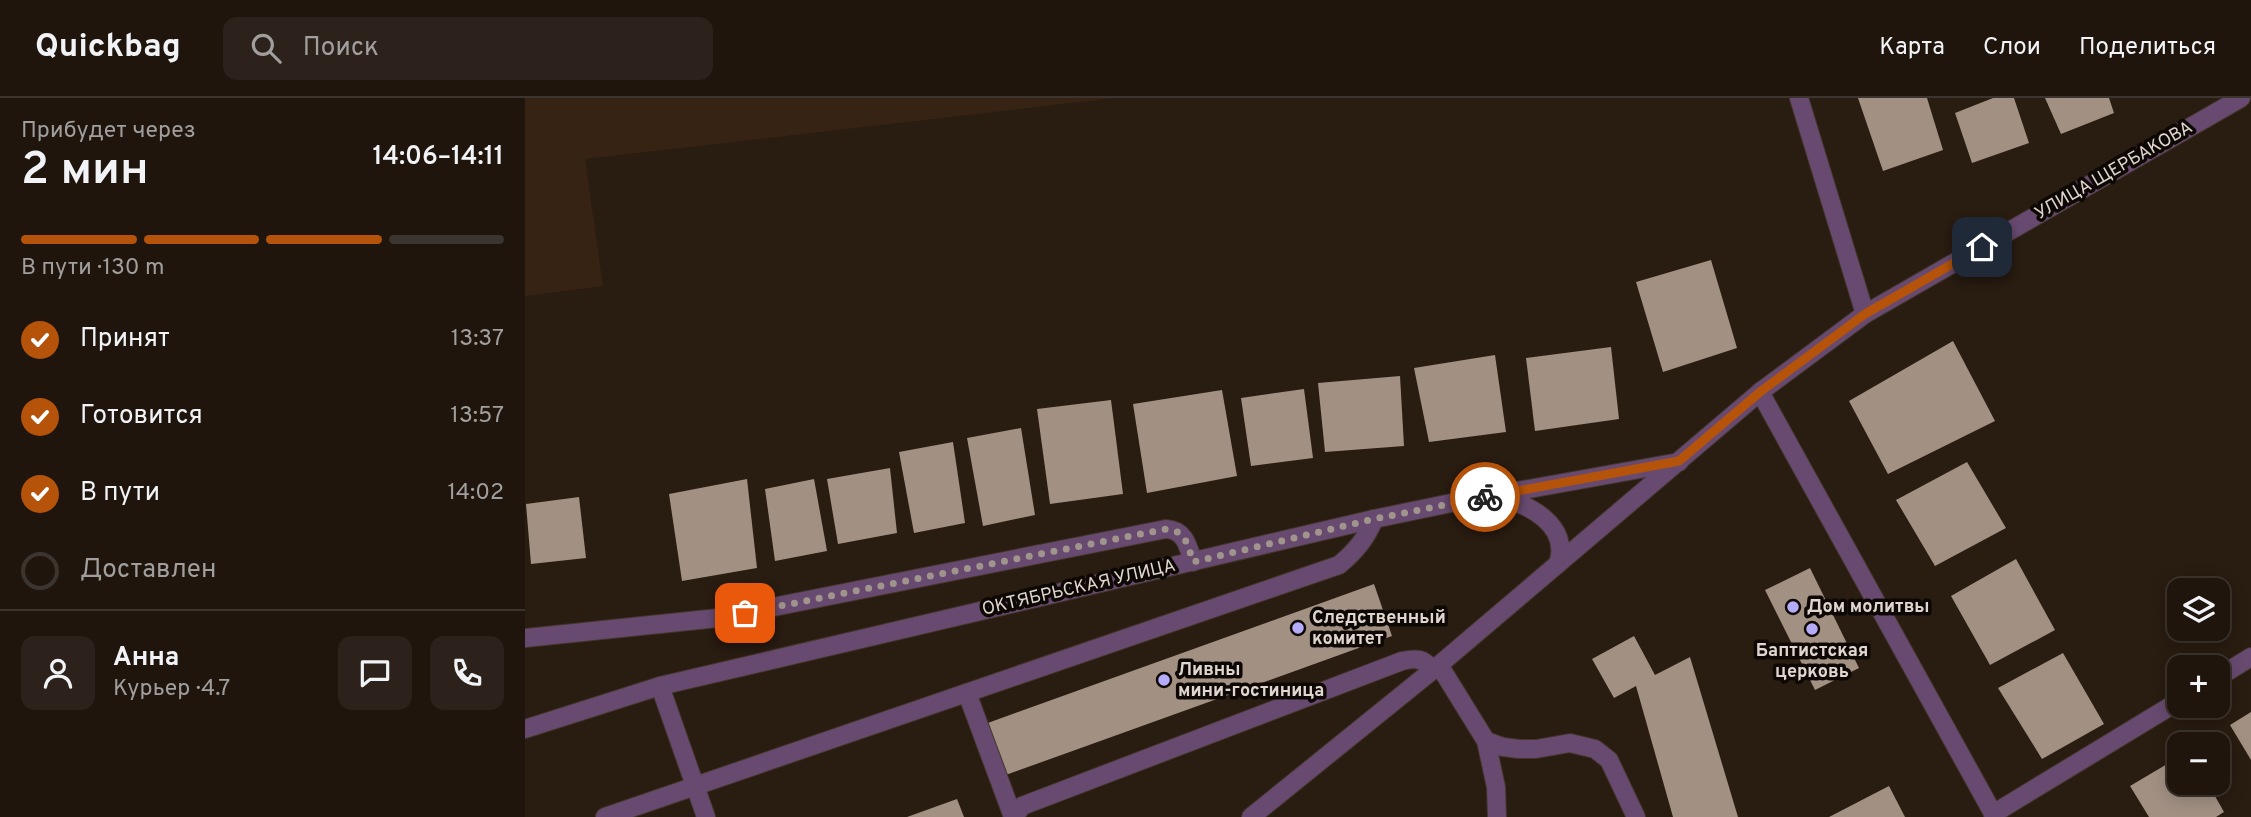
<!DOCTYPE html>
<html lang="ru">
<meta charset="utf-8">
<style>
body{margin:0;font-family:Overpass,sans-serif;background:#2c221b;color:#f1f3f6;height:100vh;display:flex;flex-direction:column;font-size:26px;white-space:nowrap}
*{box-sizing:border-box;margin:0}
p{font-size:23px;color:#a19f9d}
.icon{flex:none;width:38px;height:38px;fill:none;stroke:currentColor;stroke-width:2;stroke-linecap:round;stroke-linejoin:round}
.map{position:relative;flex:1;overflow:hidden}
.side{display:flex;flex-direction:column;background:#1f150d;width:525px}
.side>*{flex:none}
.tools{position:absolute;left:1642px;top:480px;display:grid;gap:14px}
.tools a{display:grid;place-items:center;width:63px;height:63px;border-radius:14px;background:#1f150d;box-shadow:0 4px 18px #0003,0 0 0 2px #3c342e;font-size:35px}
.pin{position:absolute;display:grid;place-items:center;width:60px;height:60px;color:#fff;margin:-30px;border-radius:14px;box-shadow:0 4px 10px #0006}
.courier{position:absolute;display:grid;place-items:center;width:70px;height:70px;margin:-35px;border:5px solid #b45309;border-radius:50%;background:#fff;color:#222;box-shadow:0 2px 9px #0007}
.summary em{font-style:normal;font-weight:600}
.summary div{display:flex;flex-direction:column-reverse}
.summary{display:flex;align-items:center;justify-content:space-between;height:119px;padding:0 21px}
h1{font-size:46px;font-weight:600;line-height:52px}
.bar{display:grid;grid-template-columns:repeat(4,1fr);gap:10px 7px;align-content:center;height:84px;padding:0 21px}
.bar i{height:9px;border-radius:5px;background:#3c342e}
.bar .selected{background:#b45309}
.bar p{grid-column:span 4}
.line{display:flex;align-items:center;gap:18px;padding:0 21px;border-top:2px solid #3c342e}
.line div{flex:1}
.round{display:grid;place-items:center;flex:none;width:74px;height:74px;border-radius:14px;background:#2c221b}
ol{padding:0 21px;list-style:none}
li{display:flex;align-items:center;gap:21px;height:77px}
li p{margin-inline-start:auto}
li .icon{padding:7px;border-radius:50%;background:#b45309;color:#fff;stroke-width:4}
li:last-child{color:#a19f9d}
li i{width:38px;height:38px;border:4px solid #3c342e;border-radius:50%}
header{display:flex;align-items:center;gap:42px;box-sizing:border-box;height:98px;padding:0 35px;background:#1f150d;border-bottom:2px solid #3c342e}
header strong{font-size:33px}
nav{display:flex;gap:38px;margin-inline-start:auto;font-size:24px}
.search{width:490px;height:63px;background:#2c221b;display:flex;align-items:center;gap:18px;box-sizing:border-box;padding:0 24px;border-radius:14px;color:#a19f9d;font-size:26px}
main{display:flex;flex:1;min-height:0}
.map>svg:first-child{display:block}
.built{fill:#362314}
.building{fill:#a29083}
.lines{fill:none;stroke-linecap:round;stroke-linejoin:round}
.service-casing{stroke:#43362c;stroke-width:20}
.minor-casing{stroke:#43362c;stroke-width:20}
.tertiary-casing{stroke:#43362c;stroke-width:20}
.service{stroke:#684a70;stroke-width:18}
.minor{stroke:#684a70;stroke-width:18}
.tertiary{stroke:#684a70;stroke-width:18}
.done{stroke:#a0958c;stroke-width:7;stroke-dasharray:0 12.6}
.route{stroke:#b45309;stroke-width:9}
.poi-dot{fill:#b5acf9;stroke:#0d0804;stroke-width:2.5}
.labels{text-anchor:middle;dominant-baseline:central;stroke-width:7;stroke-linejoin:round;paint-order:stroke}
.street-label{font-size:18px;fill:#e0d6cf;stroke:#0d0804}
.poi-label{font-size:18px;font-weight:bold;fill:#e0d6cf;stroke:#0d0804;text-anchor:start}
</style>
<header>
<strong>Quickbag</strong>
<div class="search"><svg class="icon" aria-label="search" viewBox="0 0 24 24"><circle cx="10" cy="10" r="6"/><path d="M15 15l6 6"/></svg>Поиск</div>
<nav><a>Карта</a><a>Слои</a><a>Поделиться</a></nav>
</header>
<main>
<section class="side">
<div class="summary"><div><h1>2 мин</h1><p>Прибудет через</p></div><em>14:06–14:11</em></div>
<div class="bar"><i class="selected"></i><i class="selected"></i><i class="selected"></i><i></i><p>В пути · 130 m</p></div>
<ol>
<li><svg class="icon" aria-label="check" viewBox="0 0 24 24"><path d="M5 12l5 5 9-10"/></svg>Принят<p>13:37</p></li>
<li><svg class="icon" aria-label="check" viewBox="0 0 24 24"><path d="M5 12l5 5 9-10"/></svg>Готовится<p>13:57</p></li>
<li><svg class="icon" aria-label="check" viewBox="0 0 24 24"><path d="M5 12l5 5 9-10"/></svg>В пути<p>14:02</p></li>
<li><i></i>Доставлен</li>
</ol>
<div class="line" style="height:126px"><a class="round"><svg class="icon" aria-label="person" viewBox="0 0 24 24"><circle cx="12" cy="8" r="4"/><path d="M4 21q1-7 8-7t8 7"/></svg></a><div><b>Анна</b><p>Курьер · 4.7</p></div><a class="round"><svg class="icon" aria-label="chat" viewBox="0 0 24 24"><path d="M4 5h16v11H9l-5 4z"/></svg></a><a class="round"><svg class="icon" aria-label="phone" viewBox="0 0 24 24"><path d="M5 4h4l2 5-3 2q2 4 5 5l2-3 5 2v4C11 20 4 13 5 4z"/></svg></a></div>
</section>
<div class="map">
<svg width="1726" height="719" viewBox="0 0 1726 719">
<rect width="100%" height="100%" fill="#291c11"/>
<polygon class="built" points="0,0 590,0 60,61 78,188 0,198"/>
<g class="building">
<polygon points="1333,0 1402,0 1418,52 1358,73"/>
<polygon points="1468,0 1489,0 1504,45 1447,65 1430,15"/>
<polygon points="1520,0 1584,0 1589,15 1536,36"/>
<polygon points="1186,162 1212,250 1138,274 1111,184"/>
<polygon points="1428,243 1470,323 1363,376 1324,303"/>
<polygon points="1086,249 1094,321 1010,333 1001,260"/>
<polygon points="970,257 981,334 904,344 889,270"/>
<polygon points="875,278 879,348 800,354 793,285"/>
<polygon points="779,291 788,360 726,368 716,300"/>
<polygon points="697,292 712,378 622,395 608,306"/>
<polygon points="586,302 598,396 525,406 512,311"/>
<polygon points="496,330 510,417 458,428 442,340"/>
<polygon points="428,344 440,425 389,435 374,354"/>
<polygon points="1442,364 1481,430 1410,468 1371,402"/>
<polygon points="365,370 372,435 313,446 302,381"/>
<polygon points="222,381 232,470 157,483 144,396"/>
<polygon points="289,381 302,453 250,463 240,391"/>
<polygon points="54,399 61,460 6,466 1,406"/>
<polygon points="1491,461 1530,532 1465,567 1426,498"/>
<polygon points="1285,470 1334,570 1290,592 1240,492"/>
<polygon points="849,486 867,538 478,678 460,626"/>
<polygon points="1109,538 1130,577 1165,559 1213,719 1148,719 1111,588 1089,600 1067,561"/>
<polygon points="1538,555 1579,626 1517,661 1473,590"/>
<polygon points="1726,614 1726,662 1705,627"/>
<polygon points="1654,659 1654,684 1682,684 1699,714 1691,719 1624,719 1605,688"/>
<polygon points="1364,688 1380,719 1304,719"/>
<polygon points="432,701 439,719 382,719"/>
</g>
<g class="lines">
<defs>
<g id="service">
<polyline points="914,567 961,643 971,689 972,719"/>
<polyline points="135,588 181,719"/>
<polyline points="442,595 488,719"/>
<polyline points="961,643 978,649 994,651 1011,651 1045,645 1070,651 1084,662 1111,719"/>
<path d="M80,719l734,-252c16,-13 28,-27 35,-46"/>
<path d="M489,719l8,-11 380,-145c14,-3 22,-3 30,9"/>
</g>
<g id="minor">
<polyline points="1274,0 1340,216"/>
<polyline points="1235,294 1470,719"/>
<path d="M0,540l193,-20 448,-89c19,1 22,17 27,33"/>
<polyline points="1692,580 1726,559"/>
<polyline points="1468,716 1654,603"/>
</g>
<g id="tertiary">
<path d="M971,399c32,6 75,28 62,67"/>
<polyline points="0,631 135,588 849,421 931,404 1154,364"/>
<polyline points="726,719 914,567 1235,294 1340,216 1716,0"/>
</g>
</defs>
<use href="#service" class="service-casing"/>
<use href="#minor" class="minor-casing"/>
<use href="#tertiary" class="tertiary-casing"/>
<use href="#service" class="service"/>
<use href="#minor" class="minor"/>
<use href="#tertiary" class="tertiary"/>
</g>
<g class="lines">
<path class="done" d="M220,515l421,-84c20,1 22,17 27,33l181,-43 111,-22"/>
<polyline class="route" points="960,399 1154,363 1235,294 1340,216 1457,149"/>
</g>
<g class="poi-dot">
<circle cx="1268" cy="509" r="7"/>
<circle cx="773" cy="530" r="7"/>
<circle cx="1287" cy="531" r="7"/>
<circle cx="639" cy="582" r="7"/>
</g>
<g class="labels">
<g class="street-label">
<text transform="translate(1589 73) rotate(-30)">УЛИЦА ЩЕРБАКОВА</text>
<text transform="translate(554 490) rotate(-13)">ОКТЯБРЬСКАЯ УЛИЦА</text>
</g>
<g class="poi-label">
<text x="1282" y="509">Дом молитвы</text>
<text x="787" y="520">Следственный<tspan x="787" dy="21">комитет</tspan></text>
<text x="1287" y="553" text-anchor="middle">Баптистская<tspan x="1287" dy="21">церковь</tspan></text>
<text x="653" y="572">Ливны<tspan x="653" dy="21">мини-гостиница</tspan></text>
</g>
</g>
</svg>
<div class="tools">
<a><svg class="icon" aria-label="layers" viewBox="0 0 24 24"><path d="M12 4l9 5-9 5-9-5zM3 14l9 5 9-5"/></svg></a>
<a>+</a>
<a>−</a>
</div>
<div class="pin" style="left:220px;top:515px;background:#ea580c"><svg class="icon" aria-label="bag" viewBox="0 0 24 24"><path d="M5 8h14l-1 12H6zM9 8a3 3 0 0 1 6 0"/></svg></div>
<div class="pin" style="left:1457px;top:149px;background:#1f2937"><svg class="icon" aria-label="home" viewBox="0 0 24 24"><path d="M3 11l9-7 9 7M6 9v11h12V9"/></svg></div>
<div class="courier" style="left:960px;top:399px"><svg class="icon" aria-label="bike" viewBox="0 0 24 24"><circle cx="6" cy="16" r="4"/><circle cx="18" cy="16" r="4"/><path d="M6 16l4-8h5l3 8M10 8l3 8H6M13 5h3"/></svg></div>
</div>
</main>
